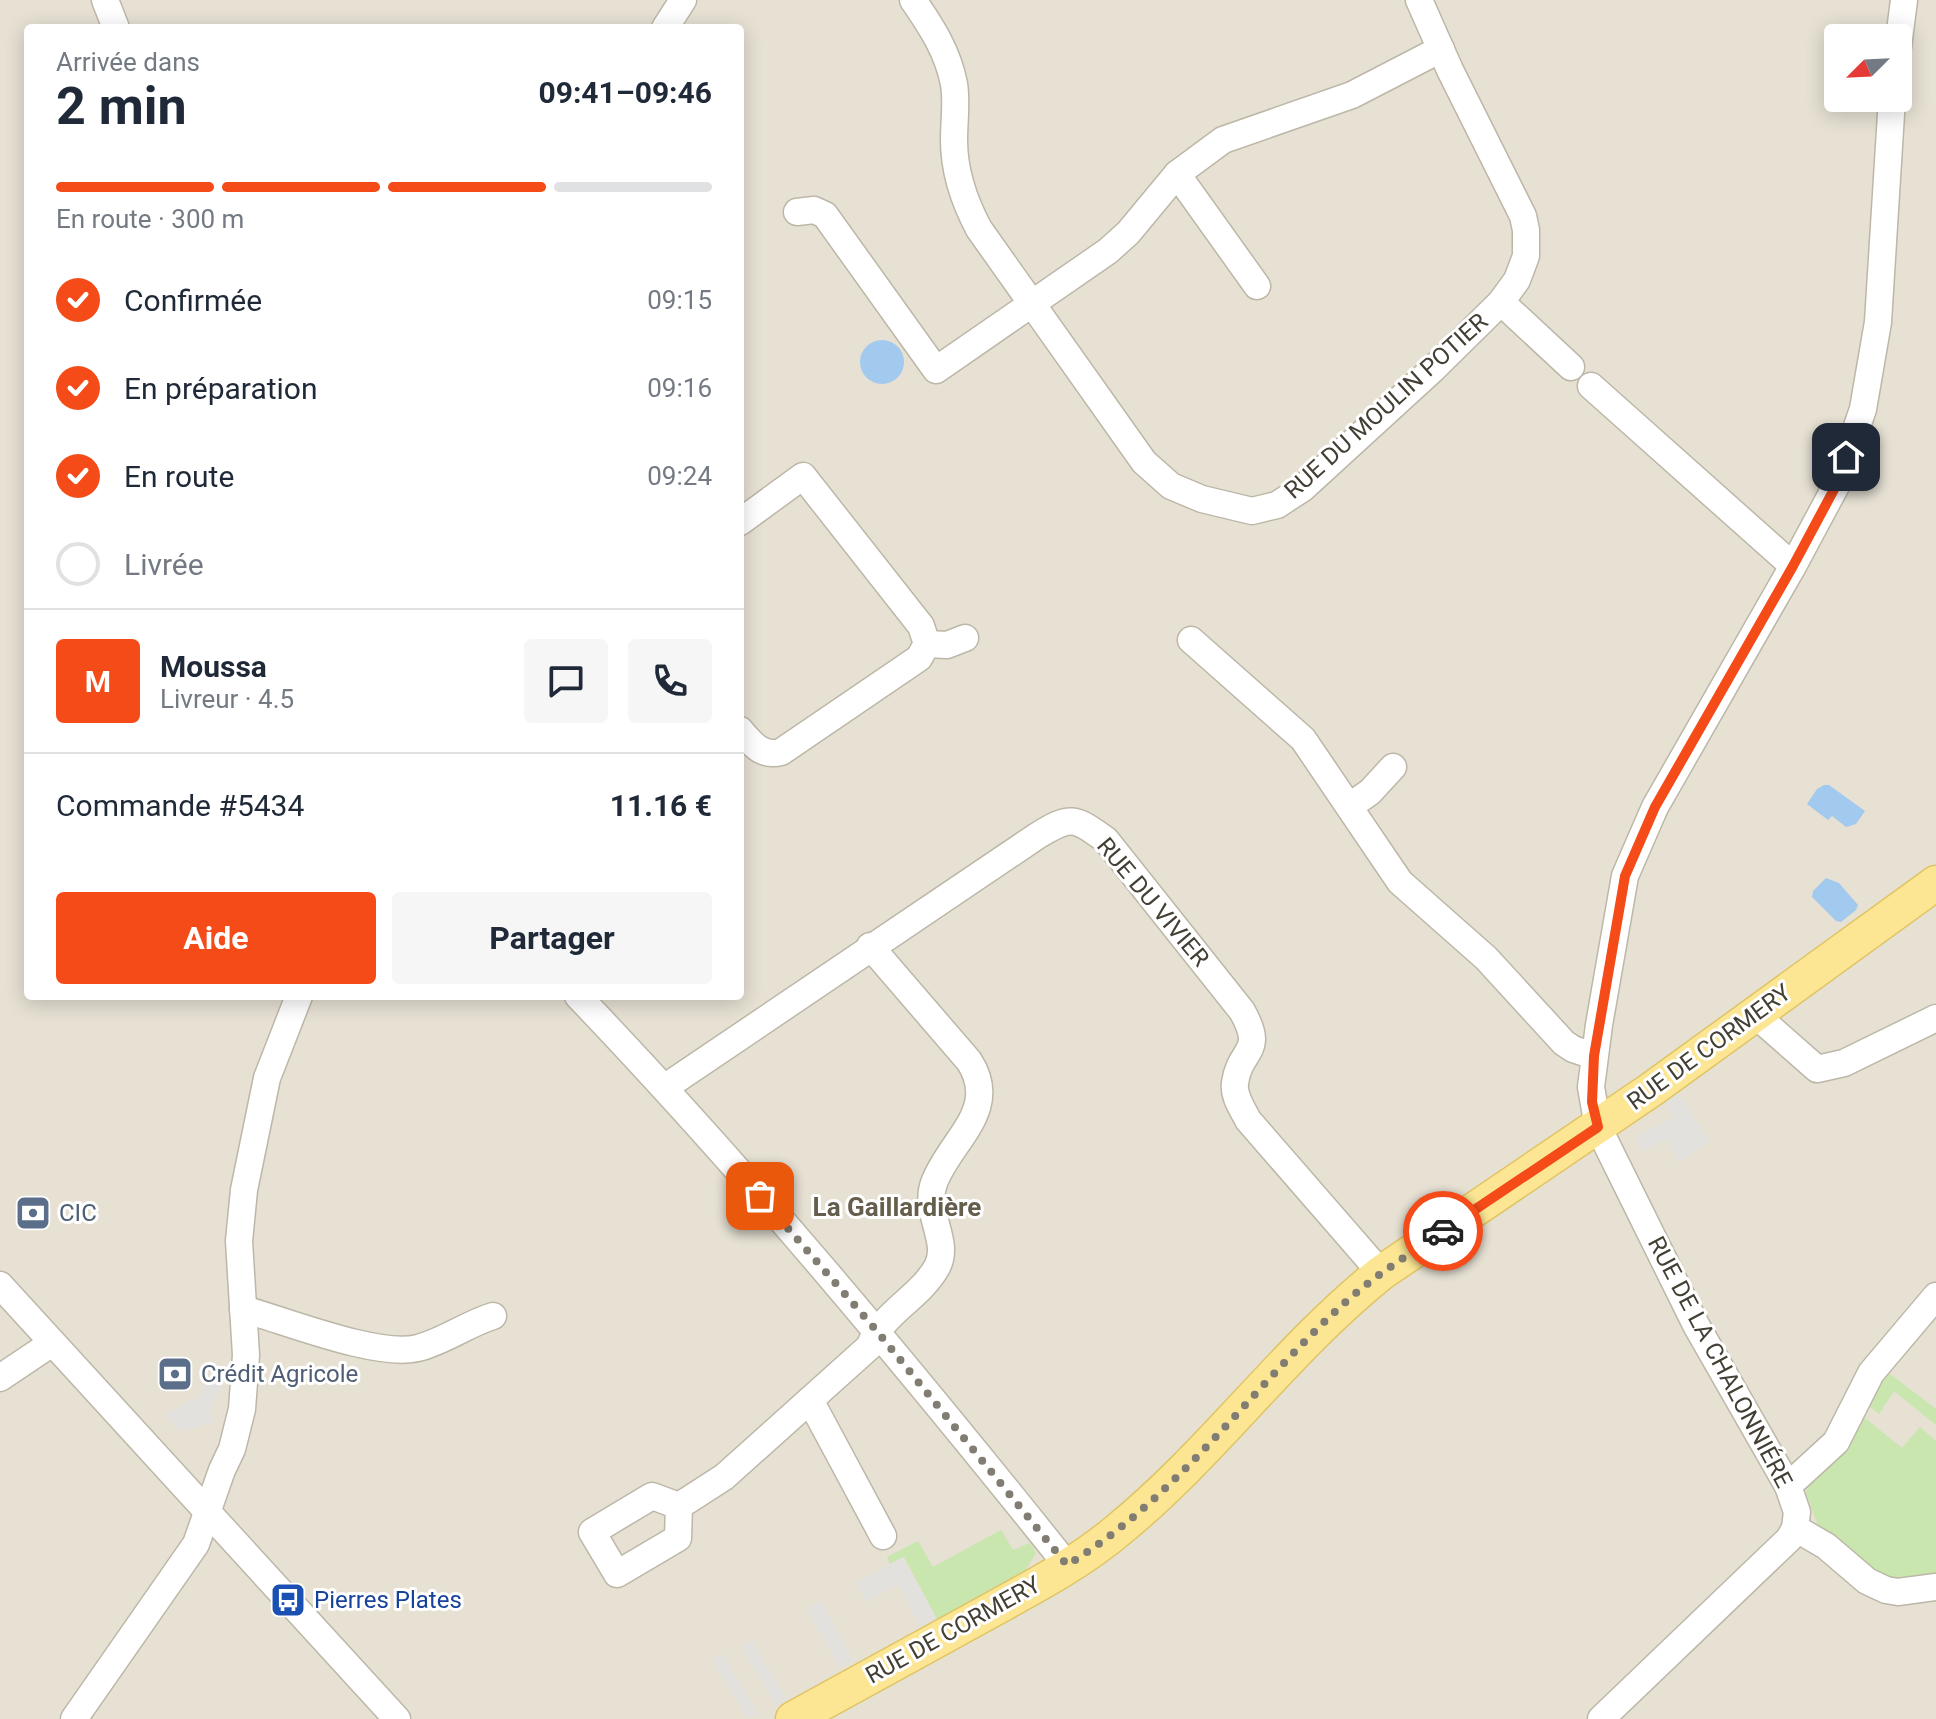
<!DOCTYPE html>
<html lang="fr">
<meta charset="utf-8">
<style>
body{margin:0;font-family:Roboto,sans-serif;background:#f6f6f7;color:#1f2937;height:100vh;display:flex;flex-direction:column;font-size:30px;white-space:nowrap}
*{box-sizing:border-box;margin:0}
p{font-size:26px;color:#747a83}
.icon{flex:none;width:44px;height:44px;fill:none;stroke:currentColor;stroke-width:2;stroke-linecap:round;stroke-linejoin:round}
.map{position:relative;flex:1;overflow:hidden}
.panel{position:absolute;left:24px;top:24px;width:720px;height:976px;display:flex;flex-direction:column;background:#fff;border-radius:8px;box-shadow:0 4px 20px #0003}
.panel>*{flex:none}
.needle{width:52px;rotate:246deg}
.buttons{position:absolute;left:1824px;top:24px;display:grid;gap:16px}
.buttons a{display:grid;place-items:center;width:88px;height:88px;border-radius:8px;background:#fff;box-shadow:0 4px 20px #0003;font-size:40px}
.pin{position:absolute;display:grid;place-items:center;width:68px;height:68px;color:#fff;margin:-34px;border-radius:16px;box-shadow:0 4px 12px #0006}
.courier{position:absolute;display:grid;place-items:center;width:80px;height:80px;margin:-40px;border:6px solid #f54b19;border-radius:50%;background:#fff;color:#222;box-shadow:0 2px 10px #0007}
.summary em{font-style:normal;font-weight:700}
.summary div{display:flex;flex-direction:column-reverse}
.summary{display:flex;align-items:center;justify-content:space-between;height:136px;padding:0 32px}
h1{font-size:52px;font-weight:700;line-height:60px}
.bar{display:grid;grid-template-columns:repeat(4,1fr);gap:12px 8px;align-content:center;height:96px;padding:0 32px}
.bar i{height:10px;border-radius:6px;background:#e0e1e3}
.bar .on{background:#f54b19}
.bar p{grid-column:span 4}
.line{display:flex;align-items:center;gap:20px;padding:0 32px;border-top:2px solid #e0e1e3}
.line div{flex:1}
.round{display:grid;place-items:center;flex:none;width:84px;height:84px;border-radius:8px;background:#f6f6f7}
ol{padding:0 32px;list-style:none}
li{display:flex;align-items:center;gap:24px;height:88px}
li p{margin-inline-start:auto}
li .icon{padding:8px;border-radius:50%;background:#f54b19;color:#fff;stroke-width:4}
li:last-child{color:#747a83}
li i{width:44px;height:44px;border:4px solid #e0e1e3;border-radius:50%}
.primary-button{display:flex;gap:16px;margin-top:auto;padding:16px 32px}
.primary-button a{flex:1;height:92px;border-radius:8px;background:#f54b19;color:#fff;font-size:32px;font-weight:700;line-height:92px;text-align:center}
.primary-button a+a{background:#f6f6f7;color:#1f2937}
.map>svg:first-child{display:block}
.residential{fill:#e6e1d3;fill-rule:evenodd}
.green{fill:#c8e6ae}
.parking{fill:#e3e1dd}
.water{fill:#a2c9ee}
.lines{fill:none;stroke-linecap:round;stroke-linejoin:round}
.minor-casing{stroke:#bdb7a8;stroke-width:29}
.major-casing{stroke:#e0c464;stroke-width:37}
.minor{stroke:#fff;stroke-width:26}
.major{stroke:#fce694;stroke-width:34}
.done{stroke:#817d73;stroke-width:8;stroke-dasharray:0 14.4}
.route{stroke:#f54b19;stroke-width:10}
.labels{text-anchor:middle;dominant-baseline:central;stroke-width:6;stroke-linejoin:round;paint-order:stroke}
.street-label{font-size:24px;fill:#443f35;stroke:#fff}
.service-label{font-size:24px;fill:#4e5e75;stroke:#fff;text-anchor:start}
.transit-label{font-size:24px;fill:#164399;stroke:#fff;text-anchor:start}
.neighbourhood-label{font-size:26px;font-weight:bold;fill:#665e4c;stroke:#fff}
</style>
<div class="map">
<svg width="1936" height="1719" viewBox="0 0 1936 1719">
<rect width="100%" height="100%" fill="#f2efe5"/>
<path class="residential" d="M0,0h1936v1719h-1936zM28,28h712v968h-712zM1838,38h60v60h-60z"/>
<g class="green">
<polygon points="1886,1371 1936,1409 1936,1425 1894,1391 1879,1414 1865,1403"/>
<polygon points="1861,1415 1902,1448 1920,1427 1936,1441 1936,1576 1889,1583 1821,1534 1806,1492 1813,1479 1849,1449"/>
<polygon points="1001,1530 1013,1550 1030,1543 1036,1553 1024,1573 938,1621 904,1557 890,1564 887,1557 918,1541 933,1567"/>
</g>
<g class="parking">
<polygon points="1667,1077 1710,1142 1678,1162 1667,1139 1642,1151 1636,1137 1674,1117 1655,1087"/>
<polygon points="211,1374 224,1382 209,1412 215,1419 211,1424 208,1422 196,1429 193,1427 180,1432 165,1415 197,1397"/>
<polygon points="903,1557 938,1621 922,1630 898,1585 866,1602 855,1583"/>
<polygon points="821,1601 853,1660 839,1667 807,1609"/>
<polygon points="752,1640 787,1699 776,1706 741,1647"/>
<polygon points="723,1654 758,1713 748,1719 712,1660"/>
</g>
<g class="water">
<circle cx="882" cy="362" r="22"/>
<polygon points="1824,785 1829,785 1865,811 1856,824 1846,827 1832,816 1828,820 1807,804 1817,789"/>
<polygon points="1826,878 1839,883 1858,905 1856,910 1841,922 1836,921 1812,897 1813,891"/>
</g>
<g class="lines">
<defs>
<g id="minor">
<polyline points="105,0 116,28"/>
<path d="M913,0c18,26 35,52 41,84 3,18 0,37 0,56 0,32 10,61 25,89l165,233 27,24 31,13 50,12 25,-6 26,-17 129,-118 69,-68 16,-22 9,-24v-26l-3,-14 -73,-146 -31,-70"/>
<polyline points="665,28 683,0"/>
<polyline points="1898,47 1904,0"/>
<polyline points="1177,174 1257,286"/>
<polyline points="797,212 814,210 825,215 936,370 1108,251 1128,233 1177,174 1223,140 1352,95 1441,49"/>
<polyline points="1501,302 1571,367"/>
<polyline points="1591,386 1793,566"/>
<path d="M740,522l63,-46 118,150 6,18 -8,14 -138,94c-19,5 -29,-8 -41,-22"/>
<polyline points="1191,640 1303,739 1400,882 1486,958 1564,1043 1573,1049 1594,1056"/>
<polyline points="927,644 947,645 965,638"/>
<polyline points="1350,806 1370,792 1393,767"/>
<path d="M578,996c173,181 333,374 489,569"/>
<polyline points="1759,1011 1767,1025 1817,1069 1844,1063 1936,1018"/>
<path d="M664,1088l373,-252c34,-21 37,-19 69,4l136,171c24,43 -2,36 -7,72 -2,13 7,25 13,37l133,153"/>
<polyline points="0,1285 397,1719"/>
<path d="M243,1309c43,12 135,49 175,39 27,-7 49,-24 75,-32"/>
<polyline points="0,1378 52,1343"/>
<polyline points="810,1400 883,1536"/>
<polyline points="1788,1486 1836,1442 1871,1373 1936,1296"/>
<polygon points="652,1496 679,1506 678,1538 617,1574 592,1532"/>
<path d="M679,1506l45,-29 145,-130c15,-36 50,-48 68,-80 14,-26 -14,-54 -3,-84 16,-43 67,-73 35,-122l-99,-115"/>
<polyline points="1795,1528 1826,1546 1867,1581 1886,1590 1898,1592 1936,1587"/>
<polyline points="74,1719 196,1544 222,1470 232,1449 242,1409 246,1355 239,1241 244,1190 267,1078 299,996"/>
<polyline points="1601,1719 1789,1539 1795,1528 1797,1512 1788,1486 1696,1325 1598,1127 1591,1087 1599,1025 1625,876 1655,807 1793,566 1838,482 1863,409 1878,322 1892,98"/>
</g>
<path id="major" d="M793,1719c64,-35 127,-70 191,-105 45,-25 94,-50 133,-83 96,-78 167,-180 264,-258l271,-184 284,-206"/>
</defs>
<use href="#minor" class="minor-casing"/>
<use href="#major" class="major-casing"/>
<use href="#minor" class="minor"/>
<use href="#major" class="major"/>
</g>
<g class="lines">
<path class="done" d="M760,1196l116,134 191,235c109,-66 181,-173 273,-258 31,-29 68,-52 103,-76"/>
<polyline class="route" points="1443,1231 1598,1127 1592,1102 1594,1056 1625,876 1655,807 1793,566 1838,482 1846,457"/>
</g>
<defs>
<symbol id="bank-square" viewBox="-11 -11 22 22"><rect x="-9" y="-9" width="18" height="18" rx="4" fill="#5c6f8a" stroke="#fff"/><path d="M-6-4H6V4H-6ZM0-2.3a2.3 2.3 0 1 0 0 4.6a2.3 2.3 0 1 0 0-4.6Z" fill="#fff"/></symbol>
<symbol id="bus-square" viewBox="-11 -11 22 22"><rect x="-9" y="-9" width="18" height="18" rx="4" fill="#1a4fb4" stroke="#fff"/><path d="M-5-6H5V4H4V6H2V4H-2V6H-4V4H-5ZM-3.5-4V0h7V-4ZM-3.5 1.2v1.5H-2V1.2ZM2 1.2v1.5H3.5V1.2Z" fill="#fff"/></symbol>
</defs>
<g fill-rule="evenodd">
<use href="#bank-square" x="13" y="1193" width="40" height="40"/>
<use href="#bank-square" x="155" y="1354" width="40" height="40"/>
<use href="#bus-square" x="268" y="1580" width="40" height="40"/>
</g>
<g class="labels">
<g class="street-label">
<text transform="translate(1386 406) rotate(-42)">RUE DU MOULIN POTIER</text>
<text transform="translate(1153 902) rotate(50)">RUE DU VIVIER</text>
<text transform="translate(1709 1047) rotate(-36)">RUE DE CORMERY</text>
<text transform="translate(1720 1362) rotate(62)">RUE DE LA CHALONNIÉRE</text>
<text transform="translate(953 1630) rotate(-29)">RUE DE CORMERY</text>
</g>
<g class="service-label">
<text x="59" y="1213">CIC</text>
<text x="201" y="1374">Crédit Agricole</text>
</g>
<g class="transit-label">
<text x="314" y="1600">Pierres Plates</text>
</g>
<g class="neighbourhood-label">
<text x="897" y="1207">La Gaillardière</text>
</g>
</g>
</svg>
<div class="buttons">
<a><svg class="needle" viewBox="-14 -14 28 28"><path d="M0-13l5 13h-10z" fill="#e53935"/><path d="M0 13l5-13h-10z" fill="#747a83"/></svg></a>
</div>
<div class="pin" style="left:760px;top:1196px;background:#ea580c"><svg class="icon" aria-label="bag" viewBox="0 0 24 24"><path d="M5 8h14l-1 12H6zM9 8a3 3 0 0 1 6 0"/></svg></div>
<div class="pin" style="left:1846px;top:457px;background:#1f2937"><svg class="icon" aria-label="home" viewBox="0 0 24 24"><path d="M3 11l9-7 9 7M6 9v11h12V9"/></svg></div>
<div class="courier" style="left:1443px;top:1231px"><svg class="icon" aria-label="car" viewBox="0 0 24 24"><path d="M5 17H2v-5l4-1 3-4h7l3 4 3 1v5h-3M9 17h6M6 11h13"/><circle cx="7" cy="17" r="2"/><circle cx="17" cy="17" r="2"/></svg></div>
<section class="panel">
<div class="summary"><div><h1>2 min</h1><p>Arrivée dans</p></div><em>09:41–09:46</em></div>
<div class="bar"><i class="on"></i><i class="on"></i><i class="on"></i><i></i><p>En route · 300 m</p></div>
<ol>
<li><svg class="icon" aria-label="check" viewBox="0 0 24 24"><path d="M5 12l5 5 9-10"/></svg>Confirmée<p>09:15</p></li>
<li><svg class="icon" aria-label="check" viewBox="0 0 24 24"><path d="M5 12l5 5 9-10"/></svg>En préparation<p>09:16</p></li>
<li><svg class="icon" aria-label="check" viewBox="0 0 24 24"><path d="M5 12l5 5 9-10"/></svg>En route<p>09:24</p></li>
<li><i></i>Livrée</li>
</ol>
<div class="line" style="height:144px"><b class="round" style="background:#f54b19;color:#fff">M</b><div><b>Moussa</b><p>Livreur · 4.5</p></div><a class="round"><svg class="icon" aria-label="chat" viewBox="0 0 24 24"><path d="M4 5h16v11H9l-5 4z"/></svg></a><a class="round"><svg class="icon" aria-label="phone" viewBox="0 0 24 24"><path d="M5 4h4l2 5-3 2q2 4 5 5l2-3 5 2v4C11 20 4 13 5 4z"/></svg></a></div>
<div class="line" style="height:104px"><div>Commande #5434</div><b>11.16 €</b></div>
<div class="primary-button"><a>Aide</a><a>Partager</a></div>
</section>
</div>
